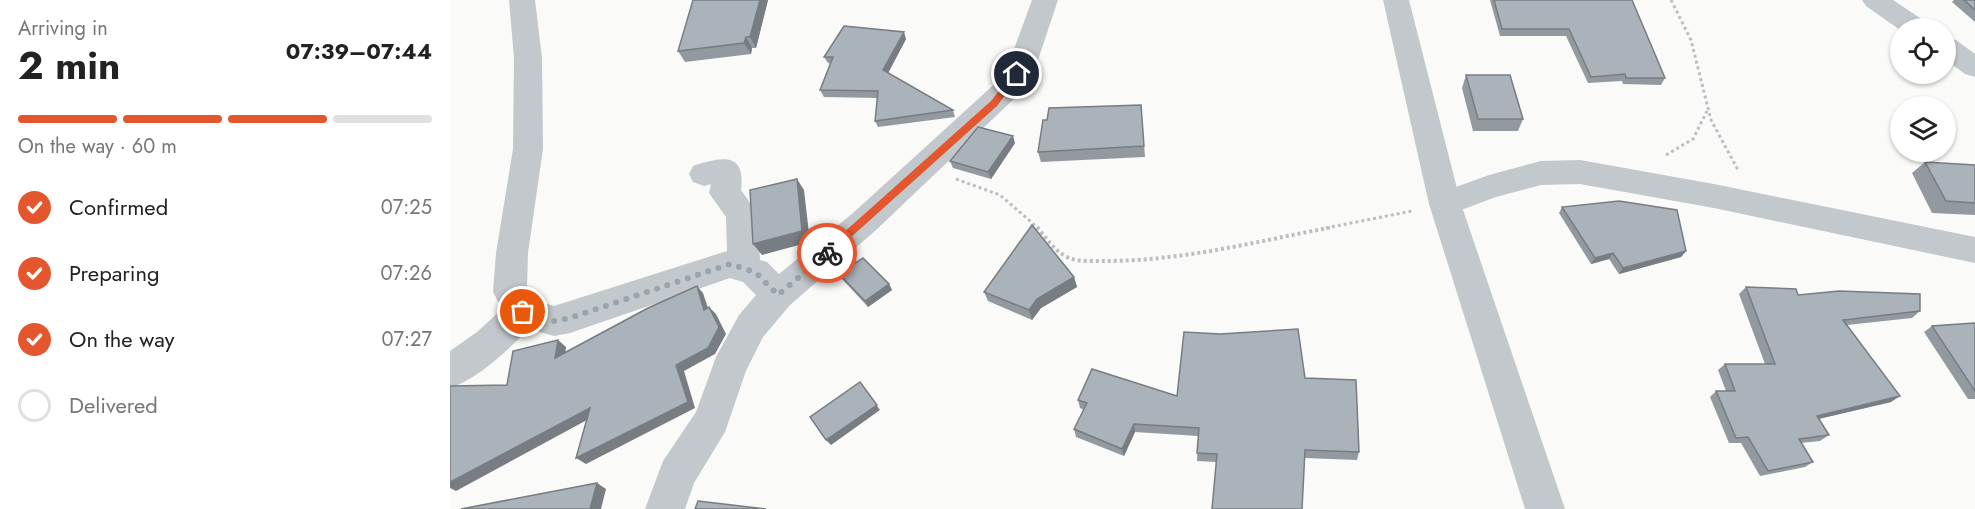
<!DOCTYPE html>
<meta charset="utf-8">
<style>
body{margin:0;font-family:Jost,sans-serif;background:#f2f2f2;color:#222;height:100vh;display:flex;flex-direction:column;font-size:22px;white-space:nowrap}
*{box-sizing:border-box;margin:0}
p{font-size:20px;color:#767676}
.icon{flex:none;width:33px;height:33px;fill:none;stroke:currentColor;stroke-width:2;stroke-linecap:round;stroke-linejoin:round}
.map{position:relative;flex:1;overflow:hidden}
.sheet{display:flex;flex-direction:column;background:#fff;width:450px}
.sheet>*{flex:none}
.fabs{position:absolute;left:1440px;top:18px;display:grid;gap:12px}
.fabs a{display:grid;place-items:center;width:66px;height:66px;border-radius:50%;background:#fff;box-shadow:0 2px 4px #0004;font-size:30px}
.pin{position:absolute;display:grid;place-items:center;width:51px;height:51px;color:#fff;margin:-26px;border:3px solid #fff;border-radius:50%;box-shadow:0 2px 6px #0007}
.courier{position:absolute;display:grid;place-items:center;width:60px;height:60px;margin:-30px;border:4px solid #e4572e;border-radius:50%;background:#fff;color:#222;box-shadow:0 2px 8px #0007}
.head em{font-style:normal;font-weight:700}
.head div{display:flex;flex-direction:column-reverse}
.head{display:flex;align-items:center;justify-content:space-between;height:102px;padding:0 18px}
h1{font-size:39px;font-weight:700;line-height:45px}
.bar{display:grid;grid-template-columns:repeat(4,1fr);gap:9px 6px;align-content:center;height:72px;padding:0 18px}
.bar i{height:8px;border-radius:4px;background:#e0e0e0}
.bar .current{background:#e4572e}
.bar p{grid-column:span 4}
ol{padding:0 18px;list-style:none}
li{display:flex;align-items:center;gap:18px;height:66px}
li p{margin-inline-start:auto}
li .icon{padding:6px;border-radius:50%;background:#e4572e;color:#fff;stroke-width:4}
li:last-child{color:#767676}
li i{width:33px;height:33px;border:3px solid #e0e0e0;border-radius:50%}
main{display:flex;flex:1;min-height:0}
.map>svg:first-child{display:block}
.lines{fill:none;stroke-linecap:round;stroke-linejoin:round}
.path-far1{stroke:#bbbfc2;stroke-width:3;stroke-dasharray:3 3;stroke-linecap:butt}
.path{stroke:#bbbfc2;stroke-width:4;stroke-dasharray:3 3;stroke-linecap:butt}
.minor{fill:#c3c8cc;fill-rule:evenodd}
.tertiary{fill:#c3c8cc;fill-rule:evenodd}
.wall{fill:#929a9f}
.shaded-wall{fill:#777d82}
.building{fill:#aab3b9;stroke:#777d82;stroke-width:1.5}
.route{fill:#e4572e}
.done{stroke:#99a4ac;stroke-width:6;stroke-dasharray:0 10.8}
</style>
<main>
<section class="sheet">
<div class="head"><div><h1>2 min</h1><p>Arriving in</p></div><em>07:39–07:44</em></div>
<div class="bar"><i class="current"></i><i class="current"></i><i class="current"></i><i></i><p>On the way · 60 m</p></div>
<ol>
<li><svg class="icon" aria-label="check" viewBox="0 0 24 24"><path d="M5 12l5 5 9-10"/></svg>Confirmed<p>07:25</p></li>
<li><svg class="icon" aria-label="check" viewBox="0 0 24 24"><path d="M5 12l5 5 9-10"/></svg>Preparing<p>07:26</p></li>
<li><svg class="icon" aria-label="check" viewBox="0 0 24 24"><path d="M5 12l5 5 9-10"/></svg>On the way<p>07:27</p></li>
<li><i></i>Delivered</li>
</ol>
</section>
<div class="map">
<svg width="1525" height="509" viewBox="0 0 1525 509">
<rect width="100%" height="100%" fill="#fafaf8"/>
<g class="lines">
<g class="path-far1">
<polyline points="1221,0 1241,40 1261,120 1288,170"/>
<polyline points="1216,155 1243,139 1257,111"/>
<polyline points="506,179 550,195 588,228"/>
<polyline points="876,228 962,211"/>
</g>
<path class="path" d="M587,227c10,12 17,24 32,31 11,4 25,3 37,3 77,0 152,-20 227,-34"/>
<g class="minor">
<path d="M59,0h26l7,58 1,91 -15,104 -1,36 7,11 20,6 173,-55 -1,-34 -17,-24 2,-9 -7,2 -11,-4 -4,-8 4,-8c28,-9 53,-15 48,24l17,24 2,46 7,2 12,12 74,-61 147,-134 9,-16 23,-63h26l-21,63 -17,30 -145,138 -85,74 -27,32 -17,34 -21,61 -31,51 -9,26h-40l18,-48 33,-49 20,-55 23,-42 17,-20 -13,-13 -13,-4 -160,55 -16,3 -25,-7c-23,22 -48,48 -79,59v-37l27,-19 25,-23 -9,-17 3,-39 17,-104 1,-91z"/>
<polygon points="1412,0 1443,0 1476,22 1480,28 1450,30 1416,6"/>
<polygon points="1496,38 1506,40 1525,54 1525,77 1515,74 1496,60"/>
<polygon points="1130,160 1264,184 1525,237 1525,263 1264,208 1130,184 1091,185 1046,197 995,216 984,213 979,204 984,195 1039,175 1091,161"/>
</g>
<polygon class="tertiary" points="933,0 959,0 1011,204 1115,509 1075,509 979,204"/>
</g>
<g class="wall">
<polygon points="318,0 306,48 302,48 301,54 235,62 228,51"/>
<polygon points="1040,0 1182,0 1215,78 1211,85 1173,84 1172,81 1138,83 1116,36 1050,36"/>
<polygon points="1504,0 1525,0 1525,22 1502,2"/>
<polygon points="456,39 438,73 503,110 505,117 428,127 425,121 427,98 374,97 370,90 381,64 378,63 374,57"/>
<polygon points="1016,75 1073,119 1068,131 1023,131 1012,88"/>
<polygon points="691,105 695,157 591,162 588,152 597,120"/>
<polygon points="565,143 541,179 503,168 500,161"/>
<polygon points="1475,162 1525,165 1525,215 1482,213 1462,173"/>
<polygon points="1112,207 1236,251 1231,257 1169,274 1159,259 1141,264 1109,213"/>
<polygon points="389,274 439,284 442,290 418,307 393,280"/>
<polygon points="624,277 627,287 591,308 582,320 538,301 534,292"/>
<polygon points="1296,287 1348,295 1470,311 1462,318 1397,325 1441,402 1369,419 1379,435 1370,441 1351,443 1363,462 1355,467 1310,476 1291,443 1279,443 1260,397 1266,391 1276,391 1268,370 1275,364 1315,364 1289,294"/>
<polygon points="1525,324 1525,399 1518,399 1474,332 1482,326"/>
<polygon points="855,378 909,452 907,460 855,458 766,462 747,461 748,436 685,432 674,456 626,437 624,429 634,410 630,408 628,400 727,396"/>
</g>
<g class="shaded-wall">
<polygon points="310,0 318,0 306,48 300,37"/>
<polygon points="454,32 456,39 436,77 433,70"/>
<polygon points="296,37 302,48 301,54 294,43"/>
<polygon points="563,136 565,143 541,179 538,172"/>
<polygon points="347,179 354,190 360,242 312,255 303,244"/>
<polygon points="1236,251 1231,257 1169,274 1173,268"/>
<polygon points="1163,253 1159,259 1141,264 1145,258"/>
<polygon points="624,277 627,287 591,308 582,320 579,310 587,299"/>
<polygon points="439,284 442,290 418,307 415,301"/>
<polygon points="247,286 253,293 261,317 254,310"/>
<polygon points="259,307 266,314 276,334 265,354 234,371 245,408 136,464 126,458 226,365"/>
<polygon points="108,340 116,347 114,365 105,358"/>
<polygon points="410,382 430,410 381,445 376,440"/>
<polygon points="1450,396 1441,402 1359,421 1367,416"/>
<polygon points="140,408 148,414 6,491 0,488 0,482"/>
<polygon points="684,424 685,432 674,456 672,449"/>
<polygon points="147,483 156,489 151,509 140,509"/>
</g>
<g class="building">
<polygon points="243,0 310,0 300,37 296,37 294,43 228,51"/>
<polygon points="1044,0 1182,0 1215,78 1176,78 1175,74 1141,77 1119,29 1052,29"/>
<polygon points="1514,0 1525,0 1525,10"/>
<polygon points="394,26 454,32 433,70 503,110 425,121 428,91 370,90 383,57 374,57"/>
<polygon points="1016,75 1060,75 1073,119 1028,119"/>
<polygon points="691,105 694,146 588,152 593,120 597,120 599,108"/>
<polygon points="528,127 563,136 538,172 500,161"/>
<polygon points="1475,162 1525,165 1525,203 1496,201"/>
<polygon points="347,179 352,231 303,244 300,190"/>
<polygon points="1169,201 1227,210 1236,251 1173,268 1163,253 1145,258 1112,207"/>
<polygon points="582,225 624,277 587,299 579,310 534,292"/>
<polygon points="413,258 439,284 415,301 389,274"/>
<polygon points="247,286 254,310 259,307 269,327 258,348 226,365 238,402 126,458 140,408 0,482 0,386 57,385 63,351 108,340 105,358 198,308"/>
<polygon points="1296,287 1346,289 1348,295 1389,291 1470,294 1470,311 1393,320 1450,396 1367,416 1379,435 1349,439 1363,462 1318,471 1298,437 1286,438 1266,391 1285,391 1275,364 1325,364"/>
<polygon points="1524,323 1525,324 1525,391 1482,326"/>
<polygon points="848,329 855,378 906,380 909,452 855,450 852,509 762,509 767,454 747,453 749,428 684,424 672,449 624,429 637,403 628,400 642,369 727,396 734,332 770,334"/>
<polygon points="410,382 427,405 376,440 360,417"/>
<polygon points="147,483 140,509 11,509"/>
<polygon points="248,501 316,509 245,509"/>
</g>
<polygon class="route" points="564,72 571,74 547,106 380,256 373,256 373,251 541,101"/>
<g class="lines">
<polyline class="done" points="73,312 104,321 120,318 280,264 305,272 328,295 377,253"/>
</g>
</svg>
<div class="fabs">
<a><svg class="icon" aria-label="locate" viewBox="0 0 24 24"><circle cx="12" cy="12" r="6"/><path d="M12 2v4M12 18v4M2 12h4M18 12h4"/></svg></a>
<a><svg class="icon" aria-label="layers" viewBox="0 0 24 24"><path d="M12 4l9 5-9 5-9-5zM3 14l9 5 9-5"/></svg></a>
</div>
<div class="pin" style="left:73px;top:312px;background:#ea580c"><svg class="icon" aria-label="bag" viewBox="0 0 24 24"><path d="M5 8h14l-1 12H6zM9 8a3 3 0 0 1 6 0"/></svg></div>
<div class="pin" style="left:567px;top:74px;background:#1f2937"><svg class="icon" aria-label="home" viewBox="0 0 24 24"><path d="M3 11l9-7 9 7M6 9v11h12V9"/></svg></div>
<div class="courier" style="left:377px;top:253px"><svg class="icon" aria-label="bike" viewBox="0 0 24 24"><circle cx="6" cy="16" r="4"/><circle cx="18" cy="16" r="4"/><path d="M6 16l4-8h5l3 8M10 8l3 8H6M13 5h3"/></svg></div>
</div>
</main>
